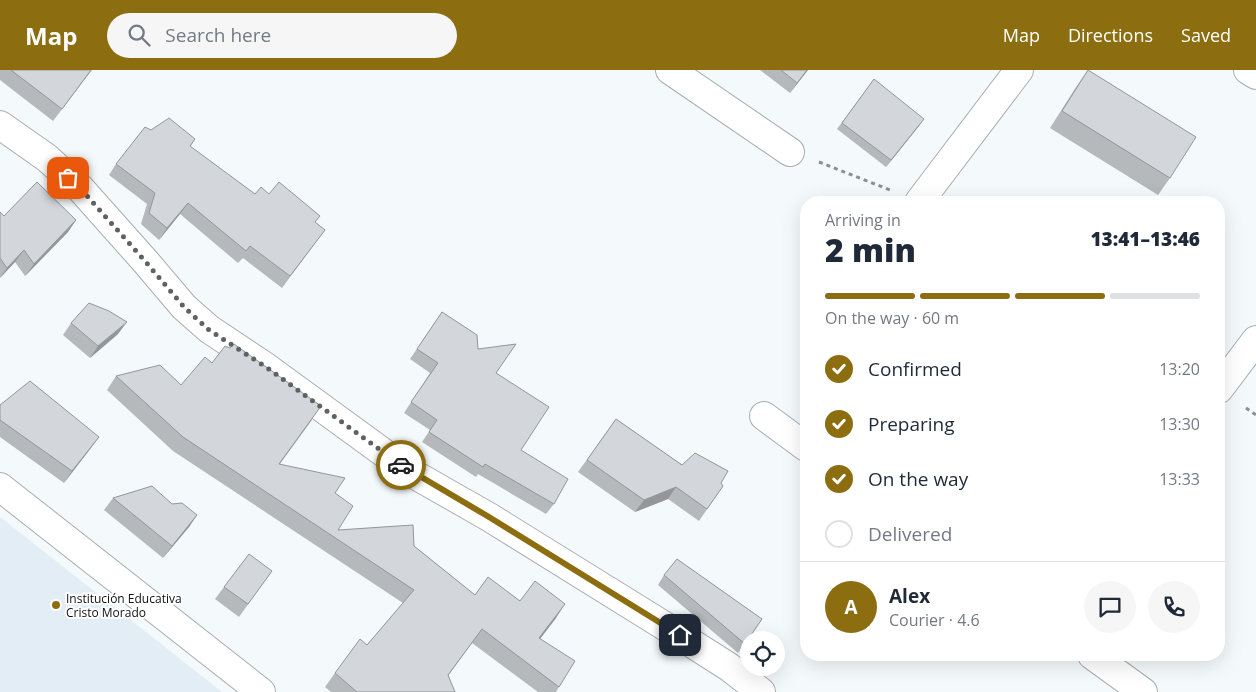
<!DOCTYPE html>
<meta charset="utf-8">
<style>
body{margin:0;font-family:"Open Sans",sans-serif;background:#f6f6f7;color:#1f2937;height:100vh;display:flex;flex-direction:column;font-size:19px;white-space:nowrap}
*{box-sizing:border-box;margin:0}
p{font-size:16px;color:#747a83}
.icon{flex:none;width:28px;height:28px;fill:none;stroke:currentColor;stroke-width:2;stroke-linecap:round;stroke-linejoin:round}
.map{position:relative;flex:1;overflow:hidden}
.side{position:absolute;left:800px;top:126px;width:425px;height:465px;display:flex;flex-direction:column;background:#fff;border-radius:20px;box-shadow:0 5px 20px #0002}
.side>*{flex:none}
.fabs{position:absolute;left:740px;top:561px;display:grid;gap:10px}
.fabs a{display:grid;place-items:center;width:45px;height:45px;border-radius:50%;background:#fff;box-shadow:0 5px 20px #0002;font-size:25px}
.pin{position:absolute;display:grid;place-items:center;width:42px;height:42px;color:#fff;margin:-21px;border-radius:10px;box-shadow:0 2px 8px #0006}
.courier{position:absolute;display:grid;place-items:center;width:50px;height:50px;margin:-25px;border:4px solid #8c6d0f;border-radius:50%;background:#fff;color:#222;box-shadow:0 1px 6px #0007}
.head em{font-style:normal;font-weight:800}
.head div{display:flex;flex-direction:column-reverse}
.head{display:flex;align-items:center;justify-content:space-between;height:85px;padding:0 25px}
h1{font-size:32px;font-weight:800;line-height:38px}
.bar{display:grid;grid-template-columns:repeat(4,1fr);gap:8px 5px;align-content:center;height:60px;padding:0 25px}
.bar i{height:6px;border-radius:4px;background:#e0e1e3}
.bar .active{background:#8c6d0f}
.bar p{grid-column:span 4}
.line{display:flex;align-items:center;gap:12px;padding:0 25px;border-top:1px solid #e0e1e3}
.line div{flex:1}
.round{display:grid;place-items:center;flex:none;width:52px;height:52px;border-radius:26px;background:#f6f6f7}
ol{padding:0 25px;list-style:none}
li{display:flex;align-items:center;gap:15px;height:55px}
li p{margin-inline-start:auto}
li .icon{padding:5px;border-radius:50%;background:#8c6d0f;color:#fff;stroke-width:4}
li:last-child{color:#747a83}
li i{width:28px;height:28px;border:2px solid #e0e1e3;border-radius:50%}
header{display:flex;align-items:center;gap:30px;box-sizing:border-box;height:70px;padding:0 25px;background:#8c6d0f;color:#fff}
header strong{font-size:24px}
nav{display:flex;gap:28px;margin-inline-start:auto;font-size:18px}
.search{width:350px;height:45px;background:#f6f6f7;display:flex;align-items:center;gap:12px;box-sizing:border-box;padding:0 18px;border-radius:28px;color:#747a83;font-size:19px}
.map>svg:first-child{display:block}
.built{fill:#e2edf5}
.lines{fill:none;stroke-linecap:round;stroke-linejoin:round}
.minor-casing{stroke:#a9adb0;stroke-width:30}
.path{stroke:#8c8f92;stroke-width:3;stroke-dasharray:4 4;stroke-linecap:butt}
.minor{stroke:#fff;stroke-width:28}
.wall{fill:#b5b9bc}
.shaded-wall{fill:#949699}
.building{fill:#d3d7db;stroke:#949699}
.done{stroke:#5f6264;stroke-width:5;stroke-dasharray:0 9}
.route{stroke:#8c6d0f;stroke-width:6}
.poi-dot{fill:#8c6d0f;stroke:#fff;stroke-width:2}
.labels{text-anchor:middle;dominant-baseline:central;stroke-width:4;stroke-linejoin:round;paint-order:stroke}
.poi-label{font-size:12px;fill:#0f1012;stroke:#fff;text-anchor:start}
</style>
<header>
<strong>Map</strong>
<div class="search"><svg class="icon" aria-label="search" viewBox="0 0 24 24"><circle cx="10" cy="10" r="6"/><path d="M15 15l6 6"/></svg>Search here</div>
<nav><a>Map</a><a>Directions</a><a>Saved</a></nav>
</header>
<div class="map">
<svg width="1256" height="622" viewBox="0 0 1256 622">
<rect width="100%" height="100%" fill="#f4f9fc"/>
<polygon class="built" points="0,447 222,622 0,622"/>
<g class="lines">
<defs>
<g id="minor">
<polyline points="670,0 790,82"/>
<polyline points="1248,0 1256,5"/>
<polyline points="0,55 47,88 80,118 145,191 184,237 209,259 266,297 410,402 489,447 663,555 729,597 761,622"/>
<polyline points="919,132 1019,0"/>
<polyline points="1219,319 1256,270"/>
<polyline points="764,346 806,377"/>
<polyline points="0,417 261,622"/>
<polyline points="1092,585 1143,622"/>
</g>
</defs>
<use href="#minor" class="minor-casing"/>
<g class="path">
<polyline points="819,92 890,120"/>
<polyline points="1246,338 1256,345"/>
</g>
<use href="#minor" class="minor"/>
</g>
<g class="wall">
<polygon points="0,0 92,0 53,51 0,10"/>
<polygon points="760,0 808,0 790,23"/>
<polygon points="1088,0 1170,108 1158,125 1050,58 1076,17"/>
<polygon points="874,9 919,56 886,97 837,59"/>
<polygon points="151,60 195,69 190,77 255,124 269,124 315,153 325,160 282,218 243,188 238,193 180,144 159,170 141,154 147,134 109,105 116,94"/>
<polygon points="0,142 4,146 76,150 68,162 25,206 15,192 0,208"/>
<polygon points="442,242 478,279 496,303 521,380 554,434 546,444 478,404 476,407 422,372 430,360 404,343 430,303 410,289"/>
<polygon points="71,253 118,264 90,288 63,265"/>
<polygon points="212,293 312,350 280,394 335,423 338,460 414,476 475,525 520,531 556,548 540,569 559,617 556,622 538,622 472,573 448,606 455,622 331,622 325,617 335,603 367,575 403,533 173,381 107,320 116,306 181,315"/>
<polygon points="0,335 99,367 64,413 0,367"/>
<polygon points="616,349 682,395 721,413 723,416 699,451 668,429 635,442 578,402"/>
<polygon points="113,428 172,434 197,445 189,457 163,488 104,440"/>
<polygon points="272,501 239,547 215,529 224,517"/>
<polygon points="664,505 762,549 738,583 658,515"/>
</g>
<g class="shaded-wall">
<polygon points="807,0 808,0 790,23 797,13"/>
<polygon points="924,49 919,56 886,97 891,90"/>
<polygon points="188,133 180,144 159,170 167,158"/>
<polygon points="76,150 68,162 25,206 34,194"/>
<polygon points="24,180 15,192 0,208 7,198"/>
<polygon points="127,252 118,264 90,288 98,276"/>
<polygon points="99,367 91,378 64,413 72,401"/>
<polygon points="676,417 668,429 635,442 644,430"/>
<polygon points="197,445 189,457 163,488 172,476"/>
<polygon points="565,534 556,548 530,582 539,568"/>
</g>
<g class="building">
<polygon points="11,0 91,0 62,39"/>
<polygon points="781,0 807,0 797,13"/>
<polygon points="1088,0 1196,67 1170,108 1062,41"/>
<polygon points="874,9 924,49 891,90 842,53"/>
<polygon points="169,48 195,69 190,76 255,124 261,117 269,124 279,112 320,146 315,152 325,160 290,206 250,176 246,181 188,133 167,158 149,143 155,123 116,94 145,57 151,60"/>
<polygon points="37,112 76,150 34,194 24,180 7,198 0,188 0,142 4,146"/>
<polygon points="89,233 109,241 127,252 98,276 71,253"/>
<polygon points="442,242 477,265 478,279 516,274 496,303 549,337 521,380 568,409 554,434 485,394 483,397 429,362 437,350 411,332 438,293 417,279"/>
<polygon points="234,274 321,336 279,394 345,408 335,423 353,436 338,460 413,455 414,476 475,525 488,507 520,531 535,511 565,534 539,568 575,591 559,617 482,559 448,605 455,622 357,622 335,603 360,569 367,575 414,520 183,367 116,306 160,295 181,315 205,287 212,293 225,276 230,278"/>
<polygon points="30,311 99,367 72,401 0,350 0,335"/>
<polygon points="616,349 682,395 695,383 728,401 721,413 723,416 707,439 676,417 644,430 587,390"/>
<polygon points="152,416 172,434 182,433 197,445 172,476 113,428"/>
<polygon points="249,484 272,501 248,534 224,517"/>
<polygon points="677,489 762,549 745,574 664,505"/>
</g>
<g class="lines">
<polyline class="done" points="68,108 80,118 145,191 184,237 209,260 266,297 401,395"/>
<polyline class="route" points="401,395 489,447 680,565"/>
</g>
<circle class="poi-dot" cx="56" cy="535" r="5"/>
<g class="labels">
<g class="poi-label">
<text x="66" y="528">Institución Educativa<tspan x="66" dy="14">Cristo Morado</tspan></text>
</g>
</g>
</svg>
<div class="fabs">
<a><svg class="icon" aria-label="locate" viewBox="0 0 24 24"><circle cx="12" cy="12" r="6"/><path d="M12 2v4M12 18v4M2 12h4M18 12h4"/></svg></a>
</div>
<div class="pin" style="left:68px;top:108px;background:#ea580c"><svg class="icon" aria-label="bag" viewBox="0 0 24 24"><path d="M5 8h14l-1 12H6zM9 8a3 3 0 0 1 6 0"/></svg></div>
<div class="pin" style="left:680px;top:565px;background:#1f2937"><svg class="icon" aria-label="home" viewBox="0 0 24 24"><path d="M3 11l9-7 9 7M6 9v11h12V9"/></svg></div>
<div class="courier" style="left:401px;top:395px"><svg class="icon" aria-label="car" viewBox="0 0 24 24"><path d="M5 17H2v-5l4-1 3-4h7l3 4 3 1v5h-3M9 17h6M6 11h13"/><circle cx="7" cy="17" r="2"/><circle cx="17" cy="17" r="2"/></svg></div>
<section class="side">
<div class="head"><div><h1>2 min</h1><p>Arriving in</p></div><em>13:41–13:46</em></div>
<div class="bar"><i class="active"></i><i class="active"></i><i class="active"></i><i></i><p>On the way · 60 m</p></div>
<ol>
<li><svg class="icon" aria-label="check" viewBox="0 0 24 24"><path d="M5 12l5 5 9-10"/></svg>Confirmed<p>13:20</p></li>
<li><svg class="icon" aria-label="check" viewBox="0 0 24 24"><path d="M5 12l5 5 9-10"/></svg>Preparing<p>13:30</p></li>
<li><svg class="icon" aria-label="check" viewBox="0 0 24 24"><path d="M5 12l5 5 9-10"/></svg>On the way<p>13:33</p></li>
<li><i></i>Delivered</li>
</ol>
<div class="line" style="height:90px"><b class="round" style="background:#8c6d0f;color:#fff">A</b><div><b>Alex</b><p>Courier · 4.6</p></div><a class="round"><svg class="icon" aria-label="chat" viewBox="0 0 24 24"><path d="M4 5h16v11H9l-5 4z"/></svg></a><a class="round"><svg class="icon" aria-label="phone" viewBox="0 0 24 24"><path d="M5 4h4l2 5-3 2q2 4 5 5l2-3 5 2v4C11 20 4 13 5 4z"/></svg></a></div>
</section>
</div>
